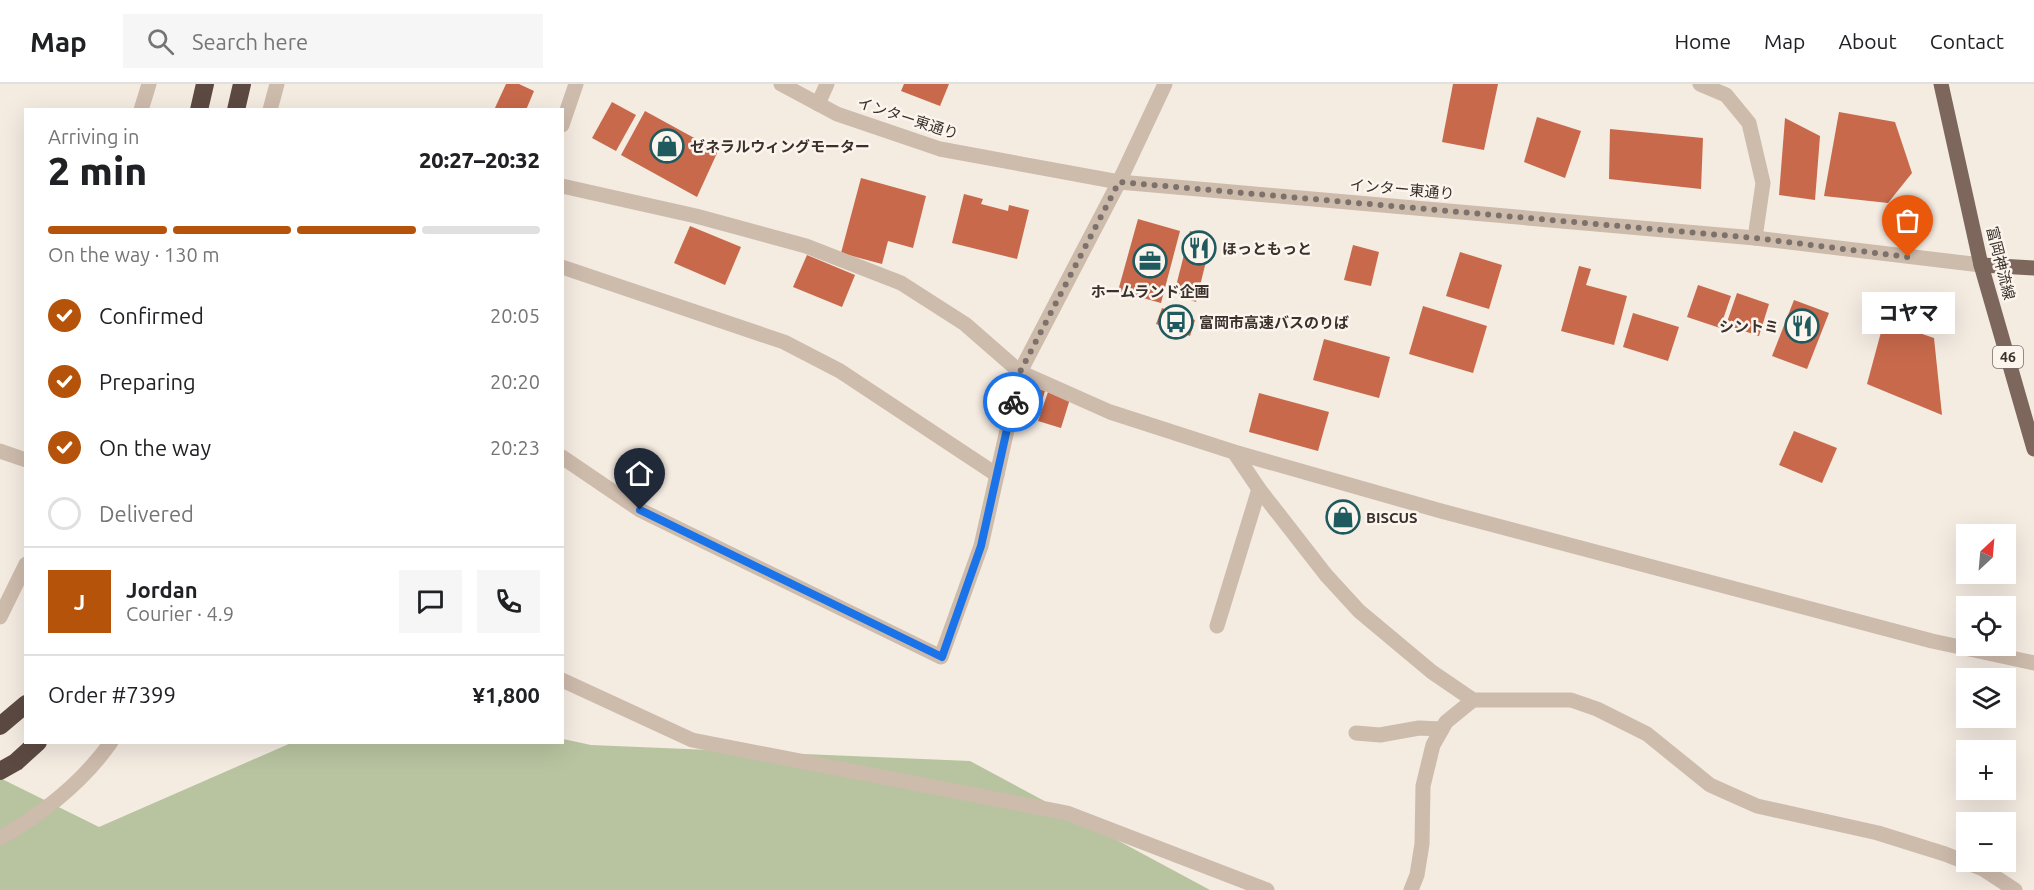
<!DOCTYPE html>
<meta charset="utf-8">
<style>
body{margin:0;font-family:Ubuntu,"Noto Sans JP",sans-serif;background:#f6f6f6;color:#202124;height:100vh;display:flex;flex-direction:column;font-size:22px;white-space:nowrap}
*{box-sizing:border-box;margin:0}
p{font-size:20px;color:#757577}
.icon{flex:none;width:33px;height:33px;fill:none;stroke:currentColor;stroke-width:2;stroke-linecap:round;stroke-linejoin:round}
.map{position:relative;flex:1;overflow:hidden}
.side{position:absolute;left:24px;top:24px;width:540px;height:636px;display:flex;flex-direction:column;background:#fff;border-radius:0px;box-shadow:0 6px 24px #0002}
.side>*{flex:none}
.needle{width:39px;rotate:26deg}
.controls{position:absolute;left:1956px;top:440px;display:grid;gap:12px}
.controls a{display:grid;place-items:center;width:60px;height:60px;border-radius:0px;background:#fff;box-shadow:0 6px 24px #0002;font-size:30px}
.pin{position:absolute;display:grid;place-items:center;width:51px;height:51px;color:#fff;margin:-62px -26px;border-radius:50% 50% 50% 0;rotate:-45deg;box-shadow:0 0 6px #0007}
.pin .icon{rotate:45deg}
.courier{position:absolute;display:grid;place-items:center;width:60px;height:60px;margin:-30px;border:4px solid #1a73e8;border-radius:50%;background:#fff;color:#222;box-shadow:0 2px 8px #0007}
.bubble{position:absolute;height:42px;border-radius:0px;background:#fff;box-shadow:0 6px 24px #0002;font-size:20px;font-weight:800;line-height:42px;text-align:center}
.headline em{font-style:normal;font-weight:800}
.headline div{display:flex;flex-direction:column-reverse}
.headline{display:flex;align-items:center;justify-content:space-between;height:102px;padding:0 24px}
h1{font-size:39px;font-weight:800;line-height:45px}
.bar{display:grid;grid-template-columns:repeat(4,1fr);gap:9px 6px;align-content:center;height:72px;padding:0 24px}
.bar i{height:8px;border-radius:4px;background:#e0e0e0}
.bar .active{background:#b45309}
.bar p{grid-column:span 4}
.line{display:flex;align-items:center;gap:15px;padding:0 24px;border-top:2px solid #e0e0e0}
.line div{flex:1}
.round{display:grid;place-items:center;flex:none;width:63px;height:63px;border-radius:0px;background:#f6f6f6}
ol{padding:0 24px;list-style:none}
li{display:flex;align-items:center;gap:18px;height:66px}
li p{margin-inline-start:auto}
li .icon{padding:6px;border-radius:50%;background:#b45309;color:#fff;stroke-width:4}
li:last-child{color:#757577}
li i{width:33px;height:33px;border:3px solid #e0e0e0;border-radius:50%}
header{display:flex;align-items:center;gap:36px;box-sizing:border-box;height:84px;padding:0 30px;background:#fff;border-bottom:2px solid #e0e0e0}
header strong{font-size:28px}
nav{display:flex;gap:33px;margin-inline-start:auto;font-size:21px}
.search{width:420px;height:54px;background:#f6f6f6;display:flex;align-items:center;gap:15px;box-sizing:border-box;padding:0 21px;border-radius:0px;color:#757577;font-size:22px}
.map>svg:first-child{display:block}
.green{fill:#b8c4a0}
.building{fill:#c8694b}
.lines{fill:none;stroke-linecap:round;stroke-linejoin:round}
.minor{stroke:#cdbbac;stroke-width:15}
.major{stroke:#7d675c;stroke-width:15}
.highway{stroke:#5c4a42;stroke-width:18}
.done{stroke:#7c716b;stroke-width:6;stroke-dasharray:0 10.8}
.route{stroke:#1a73e8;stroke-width:8}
.labels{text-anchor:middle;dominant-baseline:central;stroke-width:5;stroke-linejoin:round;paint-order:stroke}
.shield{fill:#fbf5ee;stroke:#756b66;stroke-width:1.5}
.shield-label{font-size:14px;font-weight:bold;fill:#3b302b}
.street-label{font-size:15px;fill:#3b302b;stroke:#fbf5ee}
.poi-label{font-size:15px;font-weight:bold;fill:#3b302b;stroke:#fbf5ee;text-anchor:start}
</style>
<header>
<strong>Map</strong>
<div class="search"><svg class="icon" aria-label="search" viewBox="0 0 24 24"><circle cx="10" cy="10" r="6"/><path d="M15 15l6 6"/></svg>Search here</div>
<nav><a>Home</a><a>Map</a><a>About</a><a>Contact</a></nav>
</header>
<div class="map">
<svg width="2034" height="806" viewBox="0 0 2034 806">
<rect width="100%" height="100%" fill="#f4ebe1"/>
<polygon class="green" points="563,655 591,661 970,677 1210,806 0,806 0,694 99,743 291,659 562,658"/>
<g class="building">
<polygon points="506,0 519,0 534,7 526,26 494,26"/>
<polygon points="904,0 949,0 940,22 901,7"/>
<polygon points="1453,0 1498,0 1484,66 1442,58"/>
<polygon points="612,18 636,31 616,67 592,54"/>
<polygon points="645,27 718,67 697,113 621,71"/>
<polygon points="1839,28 1895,38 1912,89 1888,119 1824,112"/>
<polygon points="1537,33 1581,47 1565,94 1524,78"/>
<polygon points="1785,34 1820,52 1815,116 1779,111"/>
<polygon points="1610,45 1703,54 1701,105 1609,95"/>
<polygon points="861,94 926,112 913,164 888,157 882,180 841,169"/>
<polygon points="964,110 983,115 981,120 1008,127 1009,121 1029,126 1017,175 952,159"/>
<polygon points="1138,135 1180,147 1161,219 1118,207"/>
<polygon points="690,142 741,163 725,201 674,179"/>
<polygon points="1190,147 1212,153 1196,218 1174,210"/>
<polygon points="1353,161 1379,168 1371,202 1344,196"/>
<polygon points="1460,168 1502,181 1489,225 1446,212"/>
<polygon points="807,171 855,191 842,223 793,203"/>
<polygon points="1579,182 1591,185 1586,201 1627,212 1614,261 1561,247"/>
<polygon points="1698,201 1731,212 1720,244 1687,233"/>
<polygon points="1737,209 1769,220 1759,252 1726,241"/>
<polygon points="1794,216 1829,229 1807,285 1772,272"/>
<polygon points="1423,222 1487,242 1473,289 1409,270"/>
<polygon points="1162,224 1195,236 1190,252 1156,240"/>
<polygon points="1633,229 1679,243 1668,277 1623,263"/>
<polygon points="1884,237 1934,254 1942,331 1867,300"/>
<polygon points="1324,255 1390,273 1379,314 1313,296"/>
<polygon points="1023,300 1045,307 1036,336 1013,328"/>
<polygon points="1048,308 1070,315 1061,344 1038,337"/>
<polygon points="1259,309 1329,328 1318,367 1249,348"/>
<polygon points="1794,347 1837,364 1822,399 1779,381"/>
</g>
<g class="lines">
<g class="minor">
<polyline points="781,0 837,30 940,65 1119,98 1755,154 1981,181"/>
<polyline points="1700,0 1726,11 1749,39 1763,99 1755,154"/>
<polyline points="818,20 827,0"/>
<polyline points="141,26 149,0"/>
<polyline points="270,26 277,0"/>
<polyline points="562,41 576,0"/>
<polyline points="562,102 696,132 806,162 901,199 965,240 1020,288 1110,328 1234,368 1441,427 1932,557 2034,579"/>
<polyline points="562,183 784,258 840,287 997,391"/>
<polyline points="0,367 26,376"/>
<polyline points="1234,368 1259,405 1326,491 1359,527 1432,588 1473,616 1571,616 1597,625 1647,650 1710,701 1757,722 1878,749 1945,770 1983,785 2015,806"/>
<polyline points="562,373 640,426 941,573 981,462 1020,288 1119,98 1165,0"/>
<polyline points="0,533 26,480"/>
<polyline points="1217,542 1259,405"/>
<polyline points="562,596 692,656 1067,729 1267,806"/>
<polyline points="1356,649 1380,651 1419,644 1442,645"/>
<path d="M0,754c42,-24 83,-56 111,-96"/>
<polyline points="1411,806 1417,791 1422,760 1423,702 1433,661 1446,638 1473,616"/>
</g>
<g class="major">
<polyline points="1941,0 1981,181 2034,365"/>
<polyline points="1981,181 2034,184"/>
</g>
<g class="highway">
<polyline points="199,26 205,0"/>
<polyline points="236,26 242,0"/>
<polyline points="0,642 26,620"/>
<polyline points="0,687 16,678 38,658"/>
</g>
</g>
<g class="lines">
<polyline class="done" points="1013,318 1020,288 1119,98 1755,154 1908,173"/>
<polyline class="route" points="640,426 942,573 981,462 1013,318"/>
</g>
<defs>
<symbol id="shop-ring" viewBox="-11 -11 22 22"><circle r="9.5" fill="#fbf5ee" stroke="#1f5a5e" stroke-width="1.5"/><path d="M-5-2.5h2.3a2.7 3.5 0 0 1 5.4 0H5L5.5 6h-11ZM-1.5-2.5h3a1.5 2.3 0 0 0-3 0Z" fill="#1f5a5e"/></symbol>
<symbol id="restaurant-ring" viewBox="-11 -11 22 22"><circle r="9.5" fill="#fbf5ee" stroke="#1f5a5e" stroke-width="1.5"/><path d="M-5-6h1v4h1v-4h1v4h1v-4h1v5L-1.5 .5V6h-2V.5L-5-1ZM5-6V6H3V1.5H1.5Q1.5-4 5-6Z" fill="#1f5a5e"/></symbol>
<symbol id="office-ring" viewBox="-11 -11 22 22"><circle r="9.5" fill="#fbf5ee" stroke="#1f5a5e" stroke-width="1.5"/><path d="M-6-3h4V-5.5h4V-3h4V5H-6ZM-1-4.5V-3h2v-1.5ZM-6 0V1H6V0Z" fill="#1f5a5e"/></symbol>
<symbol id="bus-ring" viewBox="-11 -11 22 22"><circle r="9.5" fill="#fbf5ee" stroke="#1f5a5e" stroke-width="1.5"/><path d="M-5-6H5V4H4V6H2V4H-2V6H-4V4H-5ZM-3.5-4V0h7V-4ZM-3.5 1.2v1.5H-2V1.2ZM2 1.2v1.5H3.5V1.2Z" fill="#1f5a5e"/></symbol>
</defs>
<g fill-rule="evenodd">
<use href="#shop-ring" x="648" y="43" width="38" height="38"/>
<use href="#restaurant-ring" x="1180" y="145" width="38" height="38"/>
<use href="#office-ring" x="1131" y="158" width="38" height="38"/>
<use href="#bus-ring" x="1157" y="219" width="38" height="38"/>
<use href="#restaurant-ring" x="1783" y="223" width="38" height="38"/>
<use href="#shop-ring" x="1324" y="414" width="38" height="38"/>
</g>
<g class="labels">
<rect class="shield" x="1993" y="262" width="30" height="22" rx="4.5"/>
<g class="shield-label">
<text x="2008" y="273">46</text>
</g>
<g class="street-label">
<text transform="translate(908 34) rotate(18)">インター東通り</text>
<text transform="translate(1402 105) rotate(5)">インター東通り</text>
<text transform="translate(2001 179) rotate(76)">富岡神流線</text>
</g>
<g class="poi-label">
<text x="690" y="62">ゼネラルウィングモーター</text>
<text x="1222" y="164">ほっともっと</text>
<text x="1150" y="207" text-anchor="middle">ホームランド企画</text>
<text x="1199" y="238">富岡市高速バスのりば</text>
<text x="1779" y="242" text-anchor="end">シントミ</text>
<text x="1366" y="433">BISCUS</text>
</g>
</g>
</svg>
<div class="controls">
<a><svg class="needle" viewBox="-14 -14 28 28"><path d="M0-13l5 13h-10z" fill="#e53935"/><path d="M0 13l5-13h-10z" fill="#757577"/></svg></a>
<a><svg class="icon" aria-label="locate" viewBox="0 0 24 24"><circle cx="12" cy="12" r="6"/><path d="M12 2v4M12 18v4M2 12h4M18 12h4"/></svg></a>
<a><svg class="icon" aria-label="layers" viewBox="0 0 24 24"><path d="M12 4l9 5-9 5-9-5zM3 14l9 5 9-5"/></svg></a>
<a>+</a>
<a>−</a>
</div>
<div class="pin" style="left:1908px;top:173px;background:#ea580c"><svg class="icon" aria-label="bag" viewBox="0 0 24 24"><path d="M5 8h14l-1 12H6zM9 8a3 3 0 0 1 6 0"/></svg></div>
<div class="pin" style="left:640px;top:426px;background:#1f2937"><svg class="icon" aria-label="home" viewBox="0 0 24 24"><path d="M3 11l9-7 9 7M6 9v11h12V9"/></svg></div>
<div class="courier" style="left:1013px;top:318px"><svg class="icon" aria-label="bike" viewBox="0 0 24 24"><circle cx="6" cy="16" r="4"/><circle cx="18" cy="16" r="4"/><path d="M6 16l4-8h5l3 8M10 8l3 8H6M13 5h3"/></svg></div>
<div class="bubble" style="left:1862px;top:208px;width:93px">コヤマ</div>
<section class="side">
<div class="headline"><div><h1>2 min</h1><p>Arriving in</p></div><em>20:27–20:32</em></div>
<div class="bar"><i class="active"></i><i class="active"></i><i class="active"></i><i></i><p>On the way · 130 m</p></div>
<ol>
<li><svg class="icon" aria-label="check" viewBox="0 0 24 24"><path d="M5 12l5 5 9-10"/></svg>Confirmed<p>20:05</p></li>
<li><svg class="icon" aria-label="check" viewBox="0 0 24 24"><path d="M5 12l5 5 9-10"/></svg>Preparing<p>20:20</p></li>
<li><svg class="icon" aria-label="check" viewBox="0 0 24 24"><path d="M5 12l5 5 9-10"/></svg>On the way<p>20:23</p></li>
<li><i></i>Delivered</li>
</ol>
<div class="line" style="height:108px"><b class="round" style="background:#b45309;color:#fff">J</b><div><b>Jordan</b><p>Courier · 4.9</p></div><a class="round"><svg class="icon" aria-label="chat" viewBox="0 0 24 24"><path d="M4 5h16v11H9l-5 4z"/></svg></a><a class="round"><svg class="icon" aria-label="phone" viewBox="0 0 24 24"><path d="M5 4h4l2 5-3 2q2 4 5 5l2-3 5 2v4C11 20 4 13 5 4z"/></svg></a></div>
<div class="line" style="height:78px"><div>Order #7399</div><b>¥1,800</b></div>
</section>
</div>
